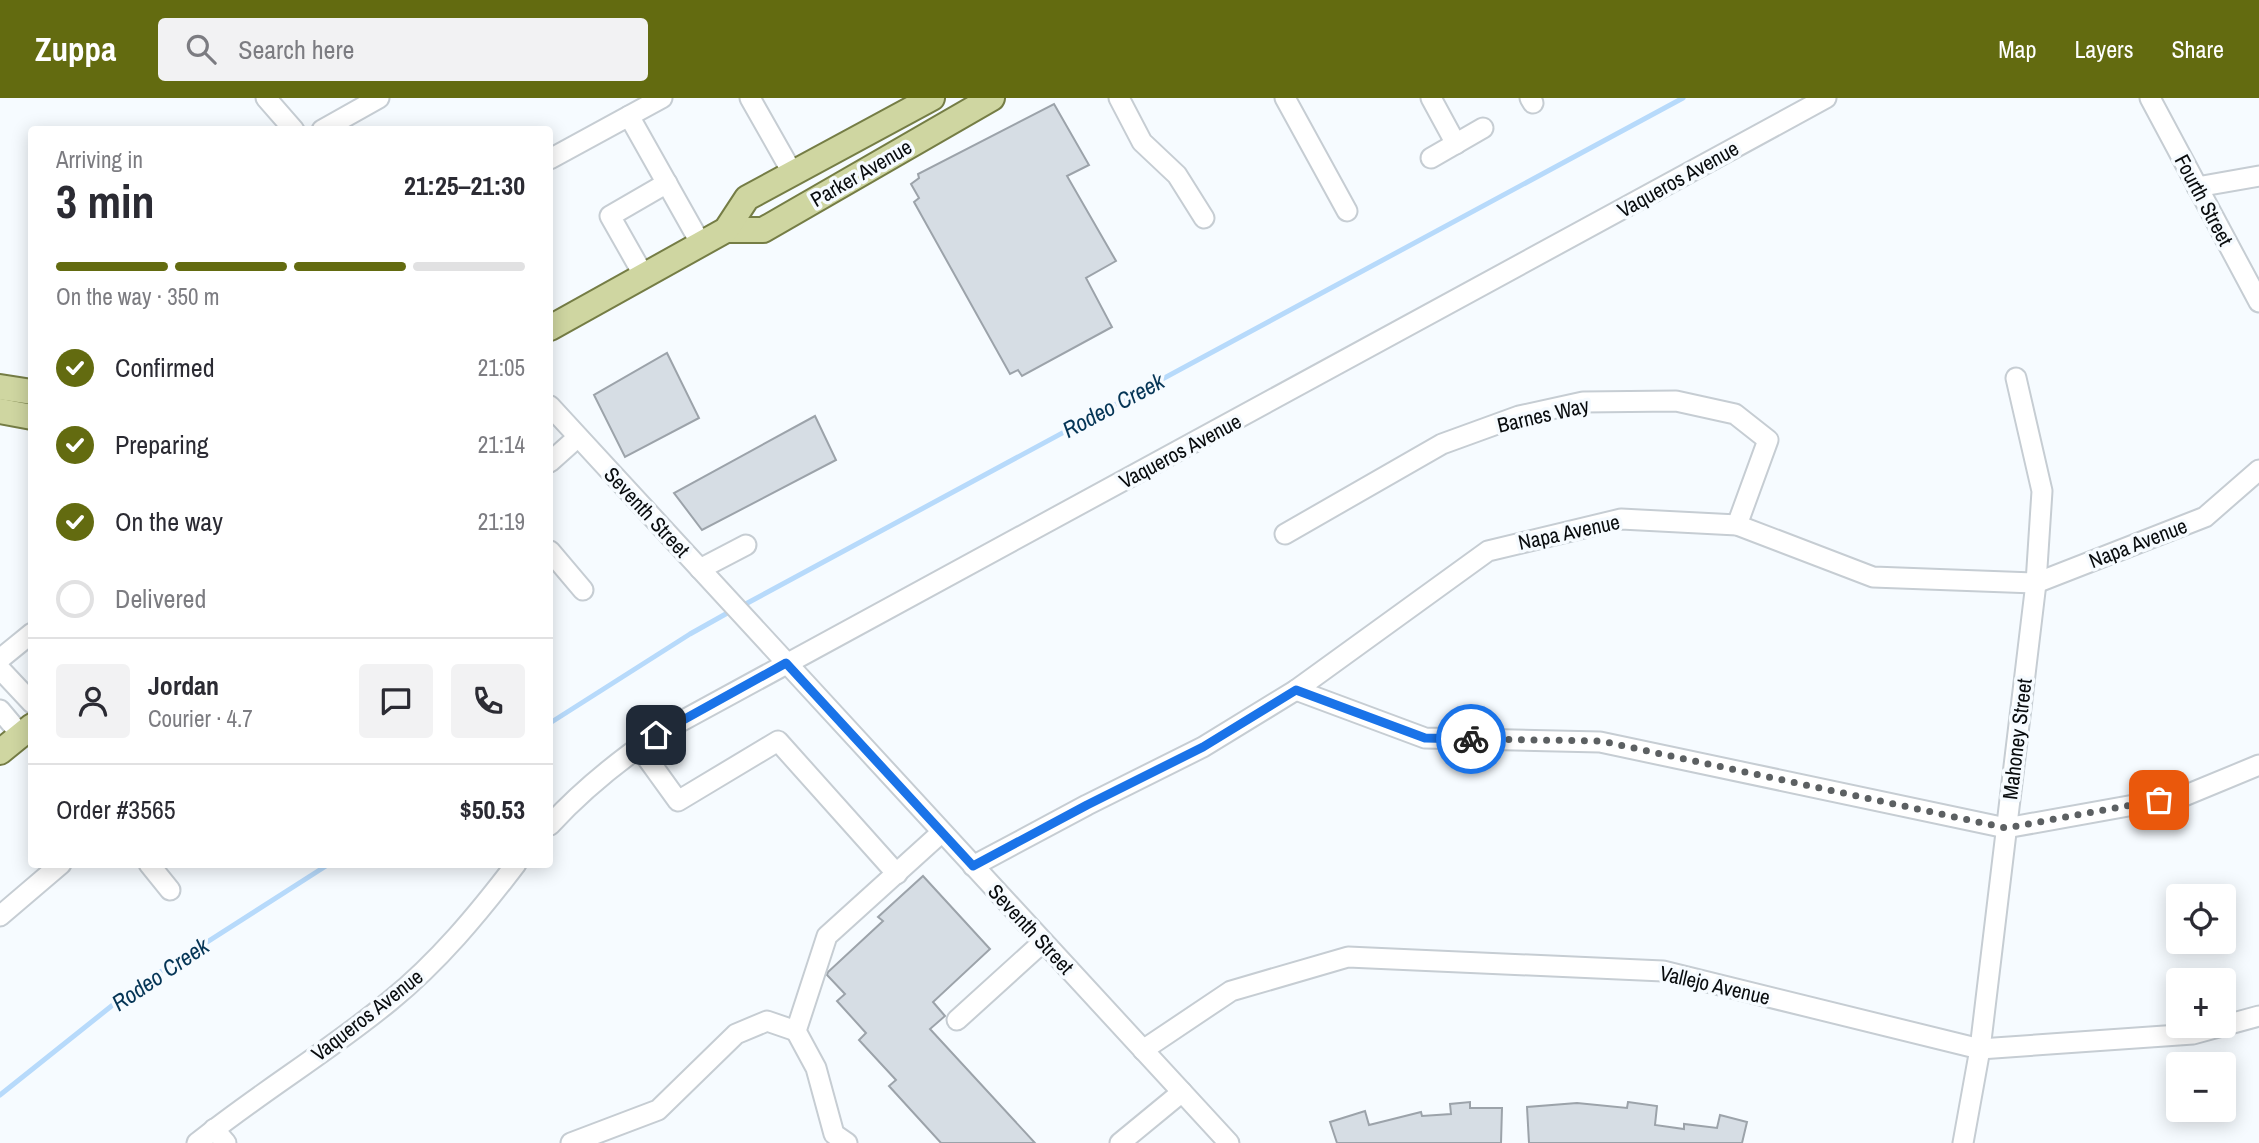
<!DOCTYPE html>
<meta charset="utf-8">
<style>
body{margin:0;font-family:"Archivo Narrow",sans-serif;background:#f2f2f3;color:#2b2b33;height:100vh;display:flex;flex-direction:column;font-size:26px;white-space:nowrap}
*{box-sizing:border-box;margin:0}
p{font-size:23px;color:#7c7c81}
.icon{flex:none;width:38px;height:38px;fill:none;stroke:currentColor;stroke-width:2;stroke-linecap:round;stroke-linejoin:round}
.map{position:relative;flex:1;overflow:hidden}
.side{position:absolute;left:28px;top:28px;width:525px;height:742px;display:flex;flex-direction:column;background:#fff;border-radius:7px;box-shadow:0 4px 18px #0003}
.side>*{flex:none}
.fabs{position:absolute;left:2166px;top:786px;display:grid;gap:14px}
.fabs a{display:grid;place-items:center;width:70px;height:70px;border-radius:7px;background:#fff;box-shadow:0 4px 18px #0003;font-size:35px}
.pin{position:absolute;display:grid;place-items:center;width:60px;height:60px;color:#fff;margin:-30px;border-radius:14px;box-shadow:0 4px 10px #0006}
.courier{position:absolute;display:grid;place-items:center;width:70px;height:70px;margin:-35px;border:5px solid #1a73e8;border-radius:50%;background:#fff;color:#222;box-shadow:0 2px 9px #0007}
.headline em{font-style:normal;font-weight:800}
.headline div{display:flex;flex-direction:column-reverse}
.headline{display:flex;align-items:center;justify-content:space-between;height:119px;padding:0 28px}
h1{font-size:46px;font-weight:800;line-height:52px}
.bar{display:grid;grid-template-columns:repeat(4,1fr);gap:10px 7px;align-content:center;height:84px;padding:0 28px}
.bar i{height:9px;border-radius:5px;background:#e1e1e2}
.bar .current{background:#636b10}
.bar p{grid-column:span 4}
.line{display:flex;align-items:center;gap:18px;padding:0 28px;border-top:2px solid #e1e1e2}
.line div{flex:1}
.round{display:grid;place-items:center;flex:none;width:74px;height:74px;border-radius:7px;background:#f2f2f3}
ol{padding:0 28px;list-style:none}
li{display:flex;align-items:center;gap:21px;height:77px}
li p{margin-inline-start:auto}
li .icon{padding:7px;border-radius:50%;background:#636b10;color:#fff;stroke-width:4}
li:last-child{color:#7c7c81}
li i{width:38px;height:38px;border:4px solid #e1e1e2;border-radius:50%}
header{display:flex;align-items:center;gap:42px;box-sizing:border-box;height:98px;padding:0 35px;background:#636b10;color:#fff}
header strong{font-size:33px}
nav{display:flex;gap:38px;margin-inline-start:auto;font-size:24px}
.search{width:490px;height:63px;background:#f2f2f3;display:flex;align-items:center;gap:18px;box-sizing:border-box;padding:0 24px;border-radius:7px;color:#7c7c81;font-size:26px}
.map>svg:first-child{display:block}
.lines{fill:none;stroke-linecap:round;stroke-linejoin:round}
.stream{stroke:#b7dafb;stroke-width:5}
.building{fill:#d6dde4;stroke:#9ca3aa;stroke-width:2}
.minor-casing{stroke:#c6cdd3;stroke-width:23}
.major-casing{stroke:#757d45;stroke-width:28}
.minor{stroke:#fff;stroke-width:19}
.major{stroke:#cfd6a1;stroke-width:24}
.done{stroke:#5c6062;stroke-width:7;stroke-dasharray:0 12.6}
.route{stroke:#1a73e8;stroke-width:9}
.labels{text-anchor:middle;dominant-baseline:central;stroke-width:7;stroke-linejoin:round;paint-order:stroke}
.street-label{font-size:21px;fill:#090c0e;stroke:#f6fbff}
.water-label{font-size:23px;font-style:italic;fill:#053556;stroke:#f6fbff}
</style>
<header>
<strong>Zuppa</strong>
<div class="search"><svg class="icon" aria-label="search" viewBox="0 0 24 24"><circle cx="10" cy="10" r="6"/><path d="M15 15l6 6"/></svg>Search here</div>
<nav><a>Map</a><a>Layers</a><a>Share</a></nav>
</header>
<div class="map">
<svg width="2259" height="1045" viewBox="0 0 2259 1045">
<rect width="100%" height="100%" fill="#f6fbff"/>
<g class="lines">
<g class="stream">
<polyline points="740,509 1683,0"/>
<polyline points="550,625 690,536 731,513"/>
<polyline points="0,997 129,894 329,766"/>
</g>
</g>
<g class="building">
<polygon points="1054,6 1089,67 1067,78 1116,163 1086,180 1112,229 1022,278 1018,272 1010,276 914,104 919,100 911,86 919,80 918,76"/>
<polygon points="667,255 699,320 625,359 594,297"/>
<polygon points="815,318 836,362 702,432 674,395"/>
<polygon points="923,778 990,851 933,904 945,918 930,931 1035,1045 941,1045 889,988 896,982 859,942 866,935 837,903 845,896 827,877 828,874 883,823 878,819"/>
<polygon points="1470,1004 1470,1010 1502,1010 1501,1045 1337,1045 1330,1024 1365,1013 1369,1027 1421,1014 1422,1018 1451,1016 1450,1006"/>
<polygon points="1628,1004 1657,1008 1655,1027 1684,1031 1684,1026 1717,1030 1720,1017 1747,1024 1742,1045 1529,1045 1527,1009 1577,1005 1627,1010"/>
</g>
<g class="lines">
<defs>
<g id="minor">
<polyline points="266,0 294,32"/>
<polyline points="750,0 793,76"/>
<polyline points="1119,0 1142,44 1177,77 1204,120"/>
<polyline points="1285,0 1347,113"/>
<polyline points="1431,0 1456,46"/>
<polyline points="1530,0 1533,5"/>
<polyline points="2150,0 2259,204"/>
<polyline points="629,18 701,146"/>
<polyline points="322,32 379,0"/>
<polyline points="1431,60 1483,30"/>
<polyline points="550,61 662,0"/>
<polyline points="2197,89 2259,78"/>
<polyline points="644,178 610,118 667,85"/>
<polyline points="550,308 1229,1045"/>
<polyline points="550,364 578,339"/>
<polyline points="1285,436 1442,346 1519,318 1583,304 1676,303 1735,316 1768,342 1737,427"/>
<polyline points="550,453 583,492"/>
<polyline points="700,471 746,447"/>
<polyline points="0,561 32,535"/>
<polyline points="0,571 32,605"/>
<polyline points="1296,592 1425,640 1600,644 2006,730 2184,698 2259,667"/>
<polyline points="0,612 21,637"/>
<polyline points="639,649 678,703 778,643 897,776"/>
<path d="M550,727c32,-35 67,-63 106,-90l1170,-637"/>
<polyline points="149,766 170,792"/>
<polyline points="973,768 1087,707 1203,649 1296,592 1488,453 1621,421 1737,427 1873,479 2036,485 2205,419 2259,372"/>
<polyline points="0,818 61,766"/>
<polyline points="957,922 1043,844"/>
<polyline points="1143,952 1231,893 1348,859 1663,873 1980,951 2193,936 2259,918"/>
<polyline points="214,1031 226,1045"/>
<path d="M197,1045c62,-50 131,-91 193,-142 48,-39 88,-87 126,-137"/>
<polyline points="571,1045 658,1012 736,936 767,923 796,933"/>
<polyline points="847,1045 834,1036 816,970 796,933 827,838 942,734"/>
<polyline points="1120,1045 1182,994"/>
<polyline points="1963,1045 1980,951 2036,485 2042,393 2016,280"/>
</g>
<g id="major">
<polyline points="726,132 763,132 992,0"/>
<polyline points="550,230 726,132 747,100 932,0"/>
<polyline points="0,289 32,294"/>
<polyline points="0,313 32,319"/>
<polyline points="0,654 32,628"/>
</g>
</defs>
<use href="#minor" class="minor-casing"/>
<use href="#major" class="major-casing"/>
<use href="#minor" class="minor"/>
<use href="#major" class="major"/>
</g>
<g class="lines">
<polyline class="done" points="1471,641 1601,643 2006,730 2159,702"/>
<polyline class="route" points="656,637 786,565 973,768 1087,707 1203,649 1296,592 1425,640 1471,641"/>
</g>
<g class="labels">
<g class="street-label">
<text transform="translate(861 75) rotate(-30)">Parker Avenue</text>
<text transform="translate(1678 81) rotate(-29)">Vaqueros Avenue</text>
<text transform="translate(2204 102) rotate(62)">Fourth Street</text>
<text transform="translate(1543 317) rotate(-13)">Barnes Way</text>
<text transform="translate(1180 353) rotate(-28)">Vaqueros Avenue</text>
<text transform="translate(647 414) rotate(47)">Seventh Street</text>
<text transform="translate(1569 434) rotate(-12)">Napa Avenue</text>
<text transform="translate(2138 445) rotate(-21)">Napa Avenue</text>
<text transform="translate(2017 641) rotate(-83)">Mahoney Street</text>
<text transform="translate(1031 831) rotate(47)">Seventh Street</text>
<text transform="translate(1715 887) rotate(13)">Vallejo Avenue</text>
<text transform="translate(367 917) rotate(-38)">Vaqueros Avenue</text>
</g>
<g class="water-label">
<text transform="translate(1113 307) rotate(-28)">Rodeo Creek</text>
<text transform="translate(160 876) rotate(-34)">Rodeo Creek</text>
</g>
</g>
</svg>
<div class="fabs">
<a><svg class="icon" aria-label="locate" viewBox="0 0 24 24"><circle cx="12" cy="12" r="6"/><path d="M12 2v4M12 18v4M2 12h4M18 12h4"/></svg></a>
<a>+</a>
<a>−</a>
</div>
<div class="pin" style="left:2159px;top:702px;background:#ea580c"><svg class="icon" aria-label="bag" viewBox="0 0 24 24"><path d="M5 8h14l-1 12H6zM9 8a3 3 0 0 1 6 0"/></svg></div>
<div class="pin" style="left:656px;top:637px;background:#1f2937"><svg class="icon" aria-label="home" viewBox="0 0 24 24"><path d="M3 11l9-7 9 7M6 9v11h12V9"/></svg></div>
<div class="courier" style="left:1471px;top:641px"><svg class="icon" aria-label="bike" viewBox="0 0 24 24"><circle cx="6" cy="16" r="4"/><circle cx="18" cy="16" r="4"/><path d="M6 16l4-8h5l3 8M10 8l3 8H6M13 5h3"/></svg></div>
<section class="side">
<div class="headline"><div><h1>3 min</h1><p>Arriving in</p></div><em>21:25–21:30</em></div>
<div class="bar"><i class="current"></i><i class="current"></i><i class="current"></i><i></i><p>On the way · 350 m</p></div>
<ol>
<li><svg class="icon" aria-label="check" viewBox="0 0 24 24"><path d="M5 12l5 5 9-10"/></svg>Confirmed<p>21:05</p></li>
<li><svg class="icon" aria-label="check" viewBox="0 0 24 24"><path d="M5 12l5 5 9-10"/></svg>Preparing<p>21:14</p></li>
<li><svg class="icon" aria-label="check" viewBox="0 0 24 24"><path d="M5 12l5 5 9-10"/></svg>On the way<p>21:19</p></li>
<li><i></i>Delivered</li>
</ol>
<div class="line" style="height:126px"><a class="round"><svg class="icon" aria-label="person" viewBox="0 0 24 24"><circle cx="12" cy="8" r="4"/><path d="M4 21q1-7 8-7t8 7"/></svg></a><div><b>Jordan</b><p>Courier · 4.7</p></div><a class="round"><svg class="icon" aria-label="chat" viewBox="0 0 24 24"><path d="M4 5h16v11H9l-5 4z"/></svg></a><a class="round"><svg class="icon" aria-label="phone" viewBox="0 0 24 24"><path d="M5 4h4l2 5-3 2q2 4 5 5l2-3 5 2v4C11 20 4 13 5 4z"/></svg></a></div>
<div class="line" style="height:91px"><div>Order #3565</div><b>$50.53</b></div>
</section>
</div>
